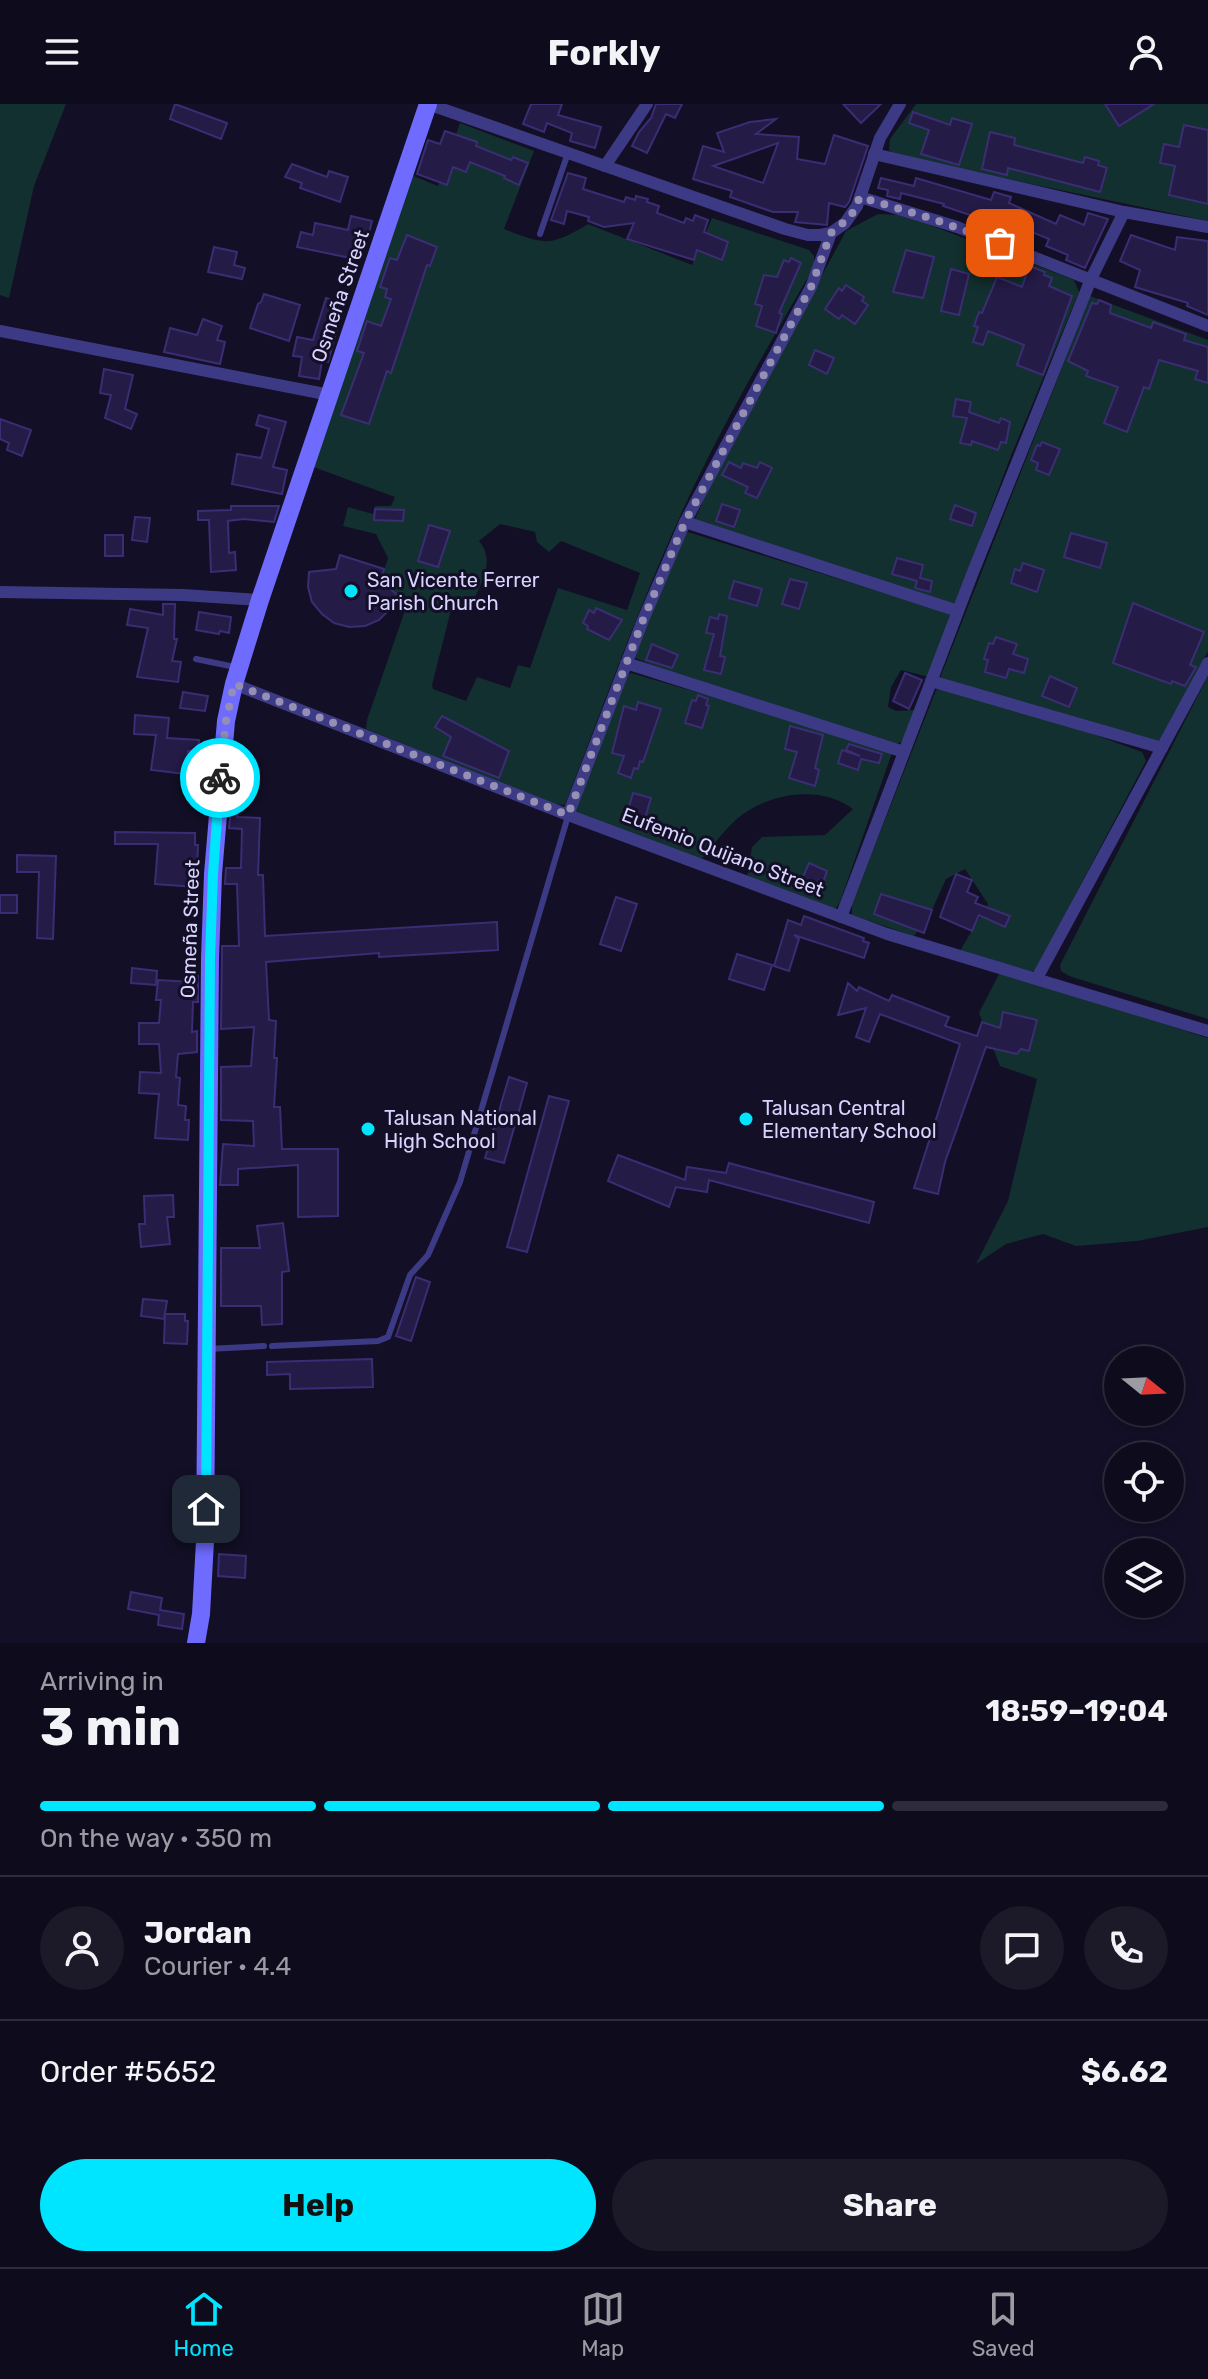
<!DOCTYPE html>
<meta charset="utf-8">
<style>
body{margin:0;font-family:Rubik,sans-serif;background:#1c1929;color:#f1f3f6;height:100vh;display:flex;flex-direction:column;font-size:30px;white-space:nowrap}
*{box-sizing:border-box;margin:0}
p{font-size:26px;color:#9b9ba3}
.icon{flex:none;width:44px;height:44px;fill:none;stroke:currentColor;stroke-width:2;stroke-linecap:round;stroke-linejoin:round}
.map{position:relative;height:1539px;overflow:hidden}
.sheet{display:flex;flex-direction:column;background:#0e0b1c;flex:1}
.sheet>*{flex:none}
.needle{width:52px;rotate:108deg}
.fabs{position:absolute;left:1104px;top:1242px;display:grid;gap:16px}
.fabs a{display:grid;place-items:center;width:80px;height:80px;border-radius:50%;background:#0e0b1c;box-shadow:0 4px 12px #0003,0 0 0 2px #2e2b3b;font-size:40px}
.pin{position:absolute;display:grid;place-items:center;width:68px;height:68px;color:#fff;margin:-34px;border-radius:16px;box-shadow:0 4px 12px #0006}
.courier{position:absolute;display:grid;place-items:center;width:80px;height:80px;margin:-40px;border:6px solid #00e5ff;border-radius:50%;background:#fff;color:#222;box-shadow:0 2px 10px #0007}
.headline em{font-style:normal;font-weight:700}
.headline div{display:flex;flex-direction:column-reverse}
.headline{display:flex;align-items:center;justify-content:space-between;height:136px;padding:0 40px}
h1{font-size:52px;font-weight:700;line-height:60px}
.bar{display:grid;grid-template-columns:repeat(4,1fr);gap:12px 8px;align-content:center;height:96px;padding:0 40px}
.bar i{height:10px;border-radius:6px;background:#2e2b3b}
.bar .on{background:#00e5ff}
.bar p{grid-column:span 4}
.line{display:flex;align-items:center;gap:20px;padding:0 40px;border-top:2px solid #2e2b3b}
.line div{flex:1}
.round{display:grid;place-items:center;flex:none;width:84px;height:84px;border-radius:42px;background:#1c1929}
.button{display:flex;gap:16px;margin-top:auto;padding:16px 40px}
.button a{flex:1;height:92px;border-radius:48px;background:#00e5ff;color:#111;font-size:32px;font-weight:700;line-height:92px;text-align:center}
.button a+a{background:#1c1929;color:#f1f3f6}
header{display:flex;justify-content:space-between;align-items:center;height:104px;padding:0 40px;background:#0e0b1c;font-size:36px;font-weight:700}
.tabs{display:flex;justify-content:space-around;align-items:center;height:112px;border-top:2px solid #2e2b3b;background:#0e0b1c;font-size:22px;color:#9b9ba3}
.tabs a{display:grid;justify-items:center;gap:4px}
.tabs .on{color:#00e5ff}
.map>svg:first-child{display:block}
.green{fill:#12302f;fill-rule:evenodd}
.building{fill:#241b47;stroke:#3b2d73;stroke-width:2;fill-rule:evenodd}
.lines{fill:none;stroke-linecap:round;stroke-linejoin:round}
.service{stroke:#3d3a85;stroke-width:6}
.minor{stroke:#3d3a85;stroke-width:12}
.secondary{stroke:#6f6bff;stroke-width:18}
.done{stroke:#948fb3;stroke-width:8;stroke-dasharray:0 14.4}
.route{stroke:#00e5ff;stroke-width:10}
.poi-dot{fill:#00e5ff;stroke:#130f26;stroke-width:3}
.labels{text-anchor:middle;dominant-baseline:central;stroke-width:6;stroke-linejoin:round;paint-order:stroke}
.street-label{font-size:20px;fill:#d9d4ff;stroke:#130f26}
.poi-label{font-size:20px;fill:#d9d4ff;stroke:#130f26;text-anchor:start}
</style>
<header><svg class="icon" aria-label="menu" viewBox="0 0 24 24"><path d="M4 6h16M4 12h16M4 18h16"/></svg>Forkly<svg class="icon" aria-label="person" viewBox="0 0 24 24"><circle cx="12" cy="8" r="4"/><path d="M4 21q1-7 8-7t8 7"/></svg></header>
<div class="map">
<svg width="1208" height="1539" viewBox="0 0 1208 1539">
<rect width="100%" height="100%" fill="#130f26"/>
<g class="green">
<polygon points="0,0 66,0 34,82 9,194 0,191"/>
<polygon points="916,0 1208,0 1208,117 894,51 889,46 890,35"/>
<path d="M460,19l74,28 -30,78c40,16 46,18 84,-5l104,41 20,-47 97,32 5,6v11c-41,70 -82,141 -118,215 -50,104 -89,214 -131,323l-12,-1 -187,-75 1,-9 43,-124h-12l-17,-16 7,-22 -12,-24 -33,-8 5,-19 25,7 2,-8h16l4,-9 -87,-32 103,-290 27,11zM500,420l35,8 2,10 12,10 12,-11 79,32 -13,37 -69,-22 -28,80 -12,-3 -8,23 -33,-11 -11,24 -33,-12 -1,-4 22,-87 18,6c9,-22 24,-43 7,-63z"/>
<polygon points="878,110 898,111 922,118 1074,176 1079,188 1010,354 955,502 694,417 725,349 846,127"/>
<polygon points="1090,192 1208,236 1208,547 1159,638 940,574"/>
<polygon points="688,428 951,510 929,573 901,566 891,583 888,603 896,607 916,606 902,638 896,640 673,570 633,553 683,430"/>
<path d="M631,569l262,77 -53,152 -5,8 -88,-33 5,-30 10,-10 63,-2 28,-26c-33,-25 -85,-16 -115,9 -14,12 -26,29 -38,43l-125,-46v-6l53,-134z"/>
<polygon points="1208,572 1208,915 1069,872 1061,867 1060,861"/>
<polygon points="946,584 1065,620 1142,648 1146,657 1035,867 1029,868 963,848 961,845 988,800 965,765 946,775 931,808 914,832 852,811 852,800 936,586"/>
<polygon points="1000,868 1208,934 1208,1123 1137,1137 1076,1142 1043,1130 1006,1140 976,1160 1008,1097 1037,975 1000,962 979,909"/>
</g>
<g class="building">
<polygon points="175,0 227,19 221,35 170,15"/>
<polygon points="531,0 562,0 558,11 601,23 595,44 570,37 572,29 547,19 544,28 523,20"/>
<polygon points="656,0 682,0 675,14 666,10 647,49 632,42 639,28 651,14"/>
<polygon points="843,0 881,0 861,19"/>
<polygon points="1105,0 1154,0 1119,22"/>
<polygon points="913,8 950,21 952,14 972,20 959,61 921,50 929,26 909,19"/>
<path d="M776,15l-20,15 43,3 -2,22 28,5 9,-29 34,11 -19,56 -4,5 -16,-4 -2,22 -32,-3 3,-10h-25l-43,-15 2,-6 -39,-12 10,-33 21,6 -7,-19 33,-11zM778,39l-15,40 -50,-17 26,-9z"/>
<polygon points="1184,21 1208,26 1208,100 1169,91 1175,62 1160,59 1164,40 1179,43"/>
<polygon points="445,27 477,38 476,42 511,56 513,53 528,59 519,81 504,74 505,72 470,58 466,68 453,63 447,81 417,70 428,36 440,40"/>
<polygon points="990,28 1015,34 1014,41 1083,59 1085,53 1099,57 1098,61 1107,64 1100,88 1008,64 1007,71 982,65"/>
<polygon points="292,60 327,73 329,67 348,73 340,98 300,84 302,79 285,73"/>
<polygon points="568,69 586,74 583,85 624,98 626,93 635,96 636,92 648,95 647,98 659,102 657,109 684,119 686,114 693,117 695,111 708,116 704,128 728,138 722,156 697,146 694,156 627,135 634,119 604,123 588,117 589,113 567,107 564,120 551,116"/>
<polygon points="881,74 914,82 916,74 991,96 994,88 1011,93 1009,99 1056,120 1060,111 1084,121 1088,109 1108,115 1085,164 1066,156 1068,151 1046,142 1049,135 1025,125 1020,138 1001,131 1003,122 943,102 944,100 901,89 900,95 887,92 888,86 878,84"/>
<polygon points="351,112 372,117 369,129 366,129 360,156 297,143 301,128 313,131 315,119 348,126"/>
<polygon points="407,131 437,143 430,162 427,161 391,269 387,267 369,320 341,311 364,249 357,247 367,217 381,222 391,195 385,193 387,185 380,183 390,154 397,156"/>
<polygon points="1131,131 1175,146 1177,133 1208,137 1208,211 1187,202 1188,199 1135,183 1140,166 1120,157"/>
<polygon points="214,143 237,148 234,161 245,164 242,175 208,168"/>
<polygon points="906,146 934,153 923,194 893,188"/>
<polygon points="791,154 801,159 779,209 782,210 776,229 756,222 762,202 755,200 764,171 777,173 784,156 789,158"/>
<polygon points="1029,162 1045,168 1044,171 1052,174 1049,182 1072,192 1043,271 1017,261 1024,241 988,227 983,241 973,238 978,223 974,222 979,208 982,209 997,173 1022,183"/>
<polygon points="951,165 969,170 959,211 941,207"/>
<polygon points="846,181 864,193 862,197 868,201 855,220 842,211 839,215 825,205 839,184 842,187"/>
<polygon points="264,190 300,201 289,237 250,224 258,200 261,198"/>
<polygon points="326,194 344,200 328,258 322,257 319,275 299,272 302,253 293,252 297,233 313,236"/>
<polygon points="1099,196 1111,201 1110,209 1151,224 1153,218 1186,230 1184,236 1208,243 1208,279 1195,275 1198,267 1159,256 1149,285 1144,283 1127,328 1104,319 1118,283 1086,272 1088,267 1068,257 1092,199 1097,200"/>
<polygon points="203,215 222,222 217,236 225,238 220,260 164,248 170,224 197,231"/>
<polygon points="815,246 834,254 827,270 809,261"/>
<polygon points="104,265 133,271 125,305 137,310 131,325 105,314 111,291 100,289"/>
<polygon points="956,295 971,298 969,308 999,319 1001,314 1010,318 1006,339 1001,338 998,346 972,337 971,341 960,339 967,314 953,312"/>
<polygon points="259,311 286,318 273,363 287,366 282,390 232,380 237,350 261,354 269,325 256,321"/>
<polygon points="0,315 31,326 22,352 7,346 9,339 0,335"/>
<polygon points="1042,338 1060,345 1049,371 1036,366 1038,359 1031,356 1037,341 1040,342"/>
<polygon points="729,358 741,364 743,359 757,364 760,358 772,364 757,394 745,389 748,383 722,371"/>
<polygon points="722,400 740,406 734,423 716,417"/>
<polygon points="955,401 976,409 972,422 950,415"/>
<polygon points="231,402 279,402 274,418 244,415 228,417 229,449 235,448 236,466 211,468 209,416 198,416 198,407 231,406"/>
<polygon points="375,405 404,406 403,417 374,416"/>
<polygon points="135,413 150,414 147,438 132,436"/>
<polygon points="429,421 450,427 438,463 418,457"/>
<polygon points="1071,429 1107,439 1100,464 1064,453"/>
<rect x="105" y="431" width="18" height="21"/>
<polygon points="340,451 384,465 381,476 398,492 390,505 379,516 365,522 349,523 334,519 322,510 312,498 308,483 309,468 336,465"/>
<polygon points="897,454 923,461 920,474 932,477 930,488 915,484 917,477 892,470"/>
<polygon points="1023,459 1044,466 1037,488 1011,479 1015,465 1020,467"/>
<polygon points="790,475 807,479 799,505 782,500"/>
<polygon points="734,477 762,485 757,502 729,494"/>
<polygon points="1133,499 1204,528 1190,561 1196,563 1185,582 1172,577 1171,580 1113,559"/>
<polygon points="163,500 175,500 174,535 177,535 172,557 181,558 178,578 137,573 148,524 127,521 130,505 163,511"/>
<polygon points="596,504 622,516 609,536 587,525 588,522 583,519 589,506 594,509"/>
<polygon points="199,508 231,513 229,529 220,527 219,530 196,526"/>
<polygon points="719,510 727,512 720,552 725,553 721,570 704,566 714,530 706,529 710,513 718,515"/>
<polygon points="996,533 1017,540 1013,550 1028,555 1024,569 1009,565 1006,574 985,568 988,556 984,555 989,539 993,540"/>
<polygon points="652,540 678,551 672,564 646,556"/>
<polygon points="905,569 922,576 909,605 893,597"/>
<polygon points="1050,572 1077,584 1069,603 1042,592"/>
<polygon points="183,588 208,592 205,607 180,604"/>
<polygon points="698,591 708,595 706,601 709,602 702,624 685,619 692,596 696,597"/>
<polygon points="638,598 661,605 643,658 640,657 638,665 634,664 631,674 618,669 624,652 612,649 624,602 636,606"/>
<polygon points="135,611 169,614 167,634 199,636 198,647 188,647 185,670 151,666 156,631 134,630"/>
<polygon points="442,612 509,647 499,674 443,652 451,633 435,623"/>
<polygon points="790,622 823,631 815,664 819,666 815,682 789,674 797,648 785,645"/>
<polygon points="849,640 882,650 879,659 861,655 858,666 838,659 842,646 860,652 846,646"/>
<polygon points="633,689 651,694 645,714 633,711 634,705 629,703"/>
<polygon points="231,705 238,706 237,713 260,714 258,771 263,771 265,832 497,818 498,846 379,853 379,849 266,858 269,916 276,917 274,954 277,954 274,1003 280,1003 282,1045 338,1045 338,1112 298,1113 298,1061 238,1065 238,1081 220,1081 223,1040 254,1042 253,1017 221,1016 221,963 251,962 254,923 221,925 222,842 239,842 237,780 225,780 226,764 241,764 242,725 229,724"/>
<polygon points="115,728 195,729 195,741 198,741 196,783 155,780 158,740 115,740"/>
<polygon points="17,751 56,752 53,835 37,834 39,768 17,768"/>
<polygon points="809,759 827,767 823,778 819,776 814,789 799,782"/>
<polygon points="956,770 972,776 967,788 978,793 975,799 1010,812 1005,823 979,811 972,827 940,813"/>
<polygon points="881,790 932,806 924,829 874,810"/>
<rect x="0" y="791" width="17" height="18"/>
<polygon points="616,793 637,800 621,847 600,840"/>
<polygon points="804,812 864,834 863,837 869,839 864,854 794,831 799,835 789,867 774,862 788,816 801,821"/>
<polygon points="737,850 772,861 764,886 729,875"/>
<polygon points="132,864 157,867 156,881 131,879"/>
<polygon points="194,872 198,872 198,898 193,898 192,928 197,927 197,948 178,950 176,973 180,974 178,1001 186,1002 185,1016 189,1016 188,1036 155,1034 159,990 139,989 140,968 161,969 159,940 139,940 139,919 159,919 161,896 156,896 158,876 193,878"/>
<polygon points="848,879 857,887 859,883 889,897 892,891 949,913 945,922 977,932 982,918 1000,924 1003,908 1037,916 1029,947 1021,945 1017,950 986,943 945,1058 938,1090 914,1084 960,940 880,910 869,938 856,933 866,904 838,911"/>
<polygon points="509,973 527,979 504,1059 485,1054"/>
<polygon points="549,992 569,997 527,1148 507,1143"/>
<polygon points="618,1051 685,1076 687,1063 726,1069 729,1059 874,1098 869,1119 709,1076 707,1088 676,1083 669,1103 608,1077"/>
<polygon points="173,1091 174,1113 167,1113 170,1140 141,1143 139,1120 145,1120 144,1092"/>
<polygon points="283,1119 289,1167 282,1168 282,1220 262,1221 261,1202 221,1202 221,1144 260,1144 257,1122"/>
<polygon points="416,1173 430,1178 411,1237 396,1232"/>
<polygon points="143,1195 167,1197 164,1215 141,1212"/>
<polygon points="165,1210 185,1210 185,1217 188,1217 187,1240 164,1239"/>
<polygon points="372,1255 373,1283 290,1285 290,1270 267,1271 267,1258"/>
<polygon points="219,1450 246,1452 245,1474 218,1472"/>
<polygon points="131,1488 162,1494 160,1506 184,1510 182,1525 158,1521 159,1511 128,1505"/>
</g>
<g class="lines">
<g class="service">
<polyline points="540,130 568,49"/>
<polyline points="196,555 235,563"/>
<polyline points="272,1242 378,1237 388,1233 410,1171 428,1151 460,1078 568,712"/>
<polyline points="208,1245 264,1242"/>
</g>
<g class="minor">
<polyline points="428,0 785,125 808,131 820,131 831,129 845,119 857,102 880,34 900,0"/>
<polyline points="874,50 1124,108 1208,123"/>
<polyline points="605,62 647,0"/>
<polyline points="860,93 957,123 1208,222"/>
<polyline points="0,227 330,291"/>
<polyline points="685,418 958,507"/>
<polyline points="0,488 183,491 260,496"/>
<polyline points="626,559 904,648"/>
<polyline points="931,577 1162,644"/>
<polyline points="234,580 568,711 887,830 1208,927"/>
<polyline points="568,711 643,516 685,418 811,183 831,129"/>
<polyline points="841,813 973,468 1091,175 1124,108"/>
<polyline points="1037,874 1208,559"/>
</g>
<polyline class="secondary" points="196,1539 201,1510 205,1437 210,854 213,770 226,617 234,580 260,496 428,0"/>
</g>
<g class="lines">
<polyline class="done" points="220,674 226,617 234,580 568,711 643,516 685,418 811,183 831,129 851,112 860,93 930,114 1000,139"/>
<polyline class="route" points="206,1405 210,854 213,770 220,674"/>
</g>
<g class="poi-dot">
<circle cx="351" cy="487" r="8"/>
<circle cx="746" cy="1015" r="8"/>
<circle cx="368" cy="1025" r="8"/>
</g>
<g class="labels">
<g class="street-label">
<text transform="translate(340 192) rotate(-71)">Osmeña Street</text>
<text transform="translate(723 748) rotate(21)">Eufemio Quijano Street</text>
<text transform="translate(190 825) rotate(-88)">Osmeña Street</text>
</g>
<g class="poi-label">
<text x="367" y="476">San Vicente Ferrer<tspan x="367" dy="23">Parish Church</tspan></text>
<text x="762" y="1004">Talusan Central<tspan x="762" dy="23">Elementary School</tspan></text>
<text x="384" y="1014">Talusan National<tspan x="384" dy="23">High School</tspan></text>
</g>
</g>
</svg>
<div class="fabs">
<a><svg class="needle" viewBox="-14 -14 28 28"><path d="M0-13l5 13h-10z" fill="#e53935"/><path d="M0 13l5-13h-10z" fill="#9b9ba3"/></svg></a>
<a><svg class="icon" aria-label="locate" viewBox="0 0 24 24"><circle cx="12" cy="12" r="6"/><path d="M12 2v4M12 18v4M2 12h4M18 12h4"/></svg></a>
<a><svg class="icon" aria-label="layers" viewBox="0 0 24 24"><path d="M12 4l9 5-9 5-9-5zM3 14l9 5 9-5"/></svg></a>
</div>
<div class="pin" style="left:1000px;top:139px;background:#ea580c"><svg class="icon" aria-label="bag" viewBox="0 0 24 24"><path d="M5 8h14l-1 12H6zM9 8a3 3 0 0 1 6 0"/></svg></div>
<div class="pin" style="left:206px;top:1405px;background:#1f2937"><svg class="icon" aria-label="home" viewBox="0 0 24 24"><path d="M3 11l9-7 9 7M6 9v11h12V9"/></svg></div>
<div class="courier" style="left:220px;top:674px"><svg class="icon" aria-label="bike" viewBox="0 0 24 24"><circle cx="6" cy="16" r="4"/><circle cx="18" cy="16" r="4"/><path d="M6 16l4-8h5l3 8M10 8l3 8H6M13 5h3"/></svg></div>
</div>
<section class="sheet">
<div class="headline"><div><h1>3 min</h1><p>Arriving in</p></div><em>18:59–19:04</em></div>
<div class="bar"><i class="on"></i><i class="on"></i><i class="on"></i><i></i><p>On the way · 350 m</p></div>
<div class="line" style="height:144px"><a class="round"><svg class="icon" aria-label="person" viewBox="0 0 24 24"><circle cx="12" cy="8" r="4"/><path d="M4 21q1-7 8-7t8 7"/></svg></a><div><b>Jordan</b><p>Courier · 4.4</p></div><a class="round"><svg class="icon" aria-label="chat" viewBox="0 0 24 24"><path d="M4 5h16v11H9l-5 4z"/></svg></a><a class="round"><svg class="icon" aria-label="phone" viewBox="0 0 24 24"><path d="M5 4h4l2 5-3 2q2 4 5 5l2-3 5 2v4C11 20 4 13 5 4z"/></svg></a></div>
<div class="line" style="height:104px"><div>Order #5652</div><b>$6.62</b></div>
<div class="button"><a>Help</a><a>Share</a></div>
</section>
<nav class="tabs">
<a class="on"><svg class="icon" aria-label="home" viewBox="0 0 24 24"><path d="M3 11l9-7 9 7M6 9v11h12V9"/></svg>Home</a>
<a><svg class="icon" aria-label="map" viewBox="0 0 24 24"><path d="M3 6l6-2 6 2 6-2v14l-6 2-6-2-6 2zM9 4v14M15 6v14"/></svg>Map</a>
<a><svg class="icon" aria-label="saved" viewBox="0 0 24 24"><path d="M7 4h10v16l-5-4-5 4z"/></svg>Saved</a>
</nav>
